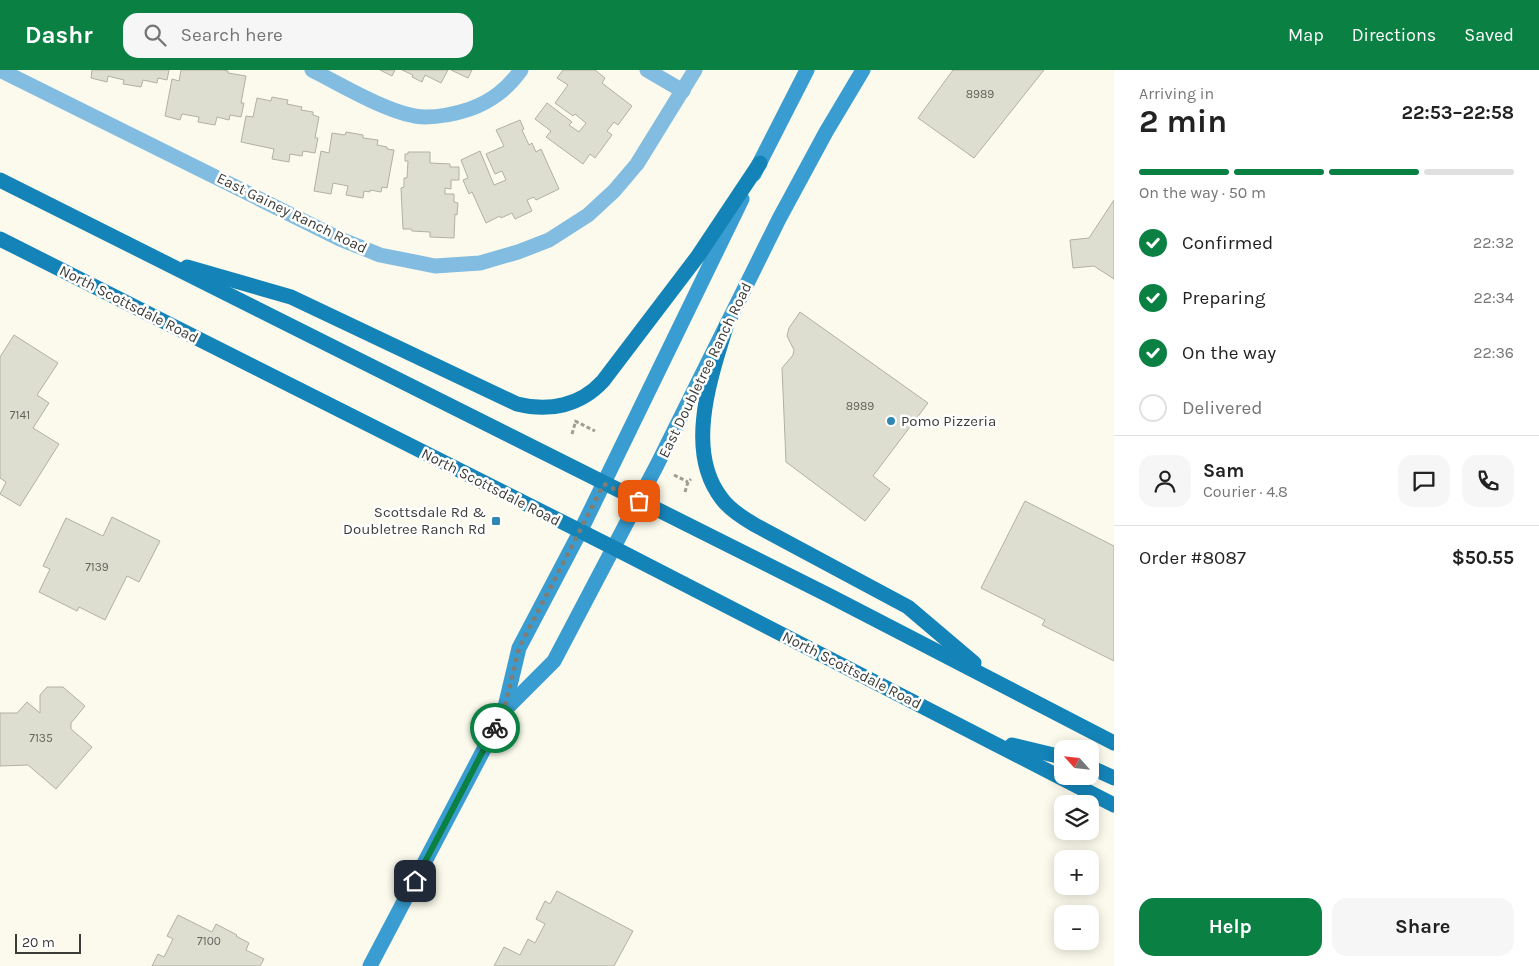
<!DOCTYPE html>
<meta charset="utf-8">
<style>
body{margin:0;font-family:Karla,sans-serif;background:#f6f6f6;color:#222;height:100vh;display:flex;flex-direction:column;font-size:19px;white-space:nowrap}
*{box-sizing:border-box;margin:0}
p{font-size:16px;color:#767676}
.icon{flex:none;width:28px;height:28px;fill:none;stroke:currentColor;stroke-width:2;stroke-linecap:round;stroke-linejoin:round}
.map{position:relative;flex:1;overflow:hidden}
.details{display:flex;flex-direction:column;background:#fff;width:425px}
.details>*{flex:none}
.needle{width:32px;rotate:297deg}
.fabs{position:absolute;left:1054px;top:670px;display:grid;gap:10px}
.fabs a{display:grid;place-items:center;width:45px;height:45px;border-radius:10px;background:#fff;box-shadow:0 2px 12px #0003;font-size:25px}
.scale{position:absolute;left:15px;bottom:12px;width:66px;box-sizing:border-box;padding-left:5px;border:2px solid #3c3c37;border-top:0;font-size:14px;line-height:18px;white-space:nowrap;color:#3c3c37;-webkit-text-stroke:4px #fff;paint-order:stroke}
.pin{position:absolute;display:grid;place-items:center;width:42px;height:42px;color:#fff;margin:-21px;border-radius:10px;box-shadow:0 2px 8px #0006}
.courier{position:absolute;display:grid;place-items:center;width:50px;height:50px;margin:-25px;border:4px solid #0b8043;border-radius:50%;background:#fff;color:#222;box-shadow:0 1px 6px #0007}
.head em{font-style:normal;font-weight:700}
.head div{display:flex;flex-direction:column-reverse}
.head{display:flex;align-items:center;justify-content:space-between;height:85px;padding:0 25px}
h1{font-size:32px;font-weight:700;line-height:38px}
.bar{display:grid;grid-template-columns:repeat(4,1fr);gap:8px 5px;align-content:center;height:60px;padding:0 25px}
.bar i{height:6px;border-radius:4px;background:#e0e0e0}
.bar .on{background:#0b8043}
.bar p{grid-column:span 4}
.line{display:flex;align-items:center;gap:12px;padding:0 25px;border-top:1px solid #e0e0e0}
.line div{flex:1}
.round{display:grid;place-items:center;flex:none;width:52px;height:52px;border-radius:15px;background:#f6f6f6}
ol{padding:0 25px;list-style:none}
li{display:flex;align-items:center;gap:15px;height:55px}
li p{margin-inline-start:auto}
li .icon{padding:5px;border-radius:50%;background:#0b8043;color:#fff;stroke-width:4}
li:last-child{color:#767676}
li i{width:28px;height:28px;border:2px solid #e0e0e0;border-radius:50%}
.primary-button{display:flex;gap:10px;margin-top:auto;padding:10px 25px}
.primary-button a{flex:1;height:58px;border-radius:15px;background:#0b8043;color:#fff;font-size:20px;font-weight:700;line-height:58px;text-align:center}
.primary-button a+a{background:#f6f6f6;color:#222}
header{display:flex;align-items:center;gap:30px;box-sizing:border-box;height:70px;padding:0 25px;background:#0b8043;color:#fff}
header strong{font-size:24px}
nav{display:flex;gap:28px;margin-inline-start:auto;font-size:18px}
.search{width:350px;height:45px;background:#f6f6f6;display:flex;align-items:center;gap:12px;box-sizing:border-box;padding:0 18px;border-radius:15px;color:#767676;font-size:19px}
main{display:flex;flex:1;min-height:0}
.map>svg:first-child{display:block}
.building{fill:#deded0;stroke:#b1b0a3}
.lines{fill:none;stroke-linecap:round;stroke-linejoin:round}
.path{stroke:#9f9e94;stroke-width:3;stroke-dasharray:4 2.5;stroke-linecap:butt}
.street{stroke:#82bde1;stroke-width:15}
.secondary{stroke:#399dd2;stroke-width:15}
.primary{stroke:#1484b8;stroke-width:15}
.done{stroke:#7f7e76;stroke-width:5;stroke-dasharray:0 9}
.route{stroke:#0b8043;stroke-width:6}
.poi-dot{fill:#2f87b5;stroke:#fff;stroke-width:2}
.labels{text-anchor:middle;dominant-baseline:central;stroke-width:5;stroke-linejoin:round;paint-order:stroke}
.number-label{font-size:12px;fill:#64645d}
.street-label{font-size:15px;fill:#3c3c37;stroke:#fff}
.poi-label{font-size:15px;fill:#3c3c37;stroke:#fff;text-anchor:start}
</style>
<header>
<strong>Dashr</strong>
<div class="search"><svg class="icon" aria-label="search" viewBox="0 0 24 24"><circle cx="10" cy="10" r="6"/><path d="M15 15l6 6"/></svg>Search here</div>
<nav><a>Map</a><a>Directions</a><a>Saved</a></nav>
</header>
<main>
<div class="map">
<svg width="1114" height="896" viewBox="0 0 1114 896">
<rect width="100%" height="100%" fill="#fbfaec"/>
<g class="building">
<polygon points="92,0 169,0 167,10 158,8 157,13 143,10 141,17 123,14 124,10 108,6 107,12 91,8"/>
<polygon points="181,0 223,0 228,1 228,3 246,6 241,33 244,33 241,47 230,45 229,50 217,47 215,55 198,52 199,47 182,44 180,50 165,46 172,9 179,11"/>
<polygon points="380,0 395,0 392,6"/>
<polygon points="402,0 448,0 441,13 425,5 422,12 412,7 413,5"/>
<polygon points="451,0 472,0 468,8"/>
<polygon points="563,0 595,0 605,8 602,13 632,36 618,55 614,52 607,61 612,65 595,88 590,84 583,94 546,67 551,61 535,49 547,33 572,52 569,55 579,62 586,53 575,44 573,46 555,33 568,15 557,8"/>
<polygon points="953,0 1044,0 974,88 918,48"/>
<polygon points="272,27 288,30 287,34 302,37 301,40 313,42 313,45 319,47 315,68 318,68 315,83 303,81 302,86 290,84 289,92 272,89 274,79 241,72 246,46 253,47 257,28 271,31"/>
<polygon points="520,50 524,59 522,60 529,75 532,73 536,82 541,79 559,119 536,130 534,127 527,130 532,141 515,149 512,143 501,148 500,146 486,153 472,122 469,124 463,110 468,108 461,90 480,81 494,115 506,110 502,101 495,104 486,84 504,76 496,60"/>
<polygon points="346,62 363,65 363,68 378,70 377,75 387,77 387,79 394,80 387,118 382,117 381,122 370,120 370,122 364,121 363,128 346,125 348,116 333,113 331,124 314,121 321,81 329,83 332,63 345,65"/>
<polygon points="408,82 430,82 430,93 450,94 450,97 459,97 459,110 451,110 451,119 445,118 445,124 454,124 454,132 458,133 457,145 455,144 454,168 430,167 430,162 412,161 411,159 403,159 401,118 404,117 404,108 407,108 408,91 405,91 405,84 408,84"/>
<polygon points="1114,130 1114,209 1094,196 1073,198 1070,170 1089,168"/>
<polygon points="800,242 928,333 873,406 890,419 865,451 786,392 782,298 793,285 794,280 787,266 789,258"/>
<polygon points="14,265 58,293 37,325 49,333 33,358 59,374 20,436 0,424 6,412 0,408 0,287"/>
<polygon points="1025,431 1114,476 1114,591 1042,555 1045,550 981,518"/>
<polygon points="112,447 160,471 139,512 127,506 105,550 79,537 77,541 39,522 50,499 43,496 66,448 103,466"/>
<polygon points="47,617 63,617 85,636 71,653 71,659 92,677 56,719 28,695 0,696 0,643 17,643 27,632 40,643 40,625"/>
<polygon points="557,821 633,861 614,896 494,896 504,877 520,885 528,869 535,873 545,854 536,849 545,831 550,834"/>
<polygon points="178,845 212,862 216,854 237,865 236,866 249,873 246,880 264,889 260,896 152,896 158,884 164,887 173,869 167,866"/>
</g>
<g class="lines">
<g class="path">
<polyline points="575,351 595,361"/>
<polyline points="572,364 576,350"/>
<polyline points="674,405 688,412"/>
<polyline points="685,422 688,412 691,409"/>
</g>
<g class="street">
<polyline points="0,0 340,169 380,185 435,196 480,193 518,182 549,170 588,145 614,121 637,94 695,0"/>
<path d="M312,0c28,14 82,47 113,47 15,0 30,-3 45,-8 22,-8 37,-20 51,-39"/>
<polyline points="647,0 683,21"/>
</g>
<g class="secondary">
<polyline points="754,104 807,0"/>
<polyline points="505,640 554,591 657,395 779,149 826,62 863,0"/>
<polyline points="370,896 504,641 519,578 580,462 742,129"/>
</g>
<g class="primary">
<polyline points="0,110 830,526 1114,673"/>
<polyline points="0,169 614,478 1114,735"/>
<path d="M187,197l104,30 226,107c32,8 63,2 86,-23l95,-125 62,-93"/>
<path d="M727,254c-16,52 -43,127 -5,175 8,11 21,19 33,26l153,82 66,56"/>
<polyline points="1012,675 1062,687"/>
<polyline points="1090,697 1114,708"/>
</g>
</g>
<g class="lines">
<polyline class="done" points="495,658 504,641 519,578 604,414 639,431"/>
<polyline class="route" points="415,811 495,658"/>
</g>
<g class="poi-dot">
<circle cx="891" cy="351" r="5"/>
<rect x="491" y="446" width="10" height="10" rx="2.5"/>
</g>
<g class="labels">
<g class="number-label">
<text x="980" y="24">8989</text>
<text x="860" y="336">8989</text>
<text x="20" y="345">7141</text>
<text x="97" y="497">7139</text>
<text x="41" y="668">7135</text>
<text x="209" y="871">7100</text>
</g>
<g class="street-label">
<text transform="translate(292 143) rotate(26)">East Gainey Ranch Road</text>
<text transform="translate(129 234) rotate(27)">North Scottsdale Road</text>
<text transform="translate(705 300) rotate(-64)">East Doubletree Ranch Road</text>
<text transform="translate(491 417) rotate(27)">North Scottsdale Road</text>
<text transform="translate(852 600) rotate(27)">North Scottsdale Road</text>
</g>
<g class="poi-label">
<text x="901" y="351">Pomo Pizzeria</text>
<text x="486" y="442" text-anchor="end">Scottsdale Rd &amp;<tspan x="486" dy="17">Doubletree Ranch Rd</tspan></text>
</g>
</g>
</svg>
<div class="fabs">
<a><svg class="needle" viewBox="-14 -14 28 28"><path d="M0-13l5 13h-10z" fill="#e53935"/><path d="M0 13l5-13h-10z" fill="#767676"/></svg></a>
<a><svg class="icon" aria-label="layers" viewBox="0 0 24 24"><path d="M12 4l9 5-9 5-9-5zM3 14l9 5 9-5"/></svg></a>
<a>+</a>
<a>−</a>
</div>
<div class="scale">20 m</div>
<div class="pin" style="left:639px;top:431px;background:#ea580c"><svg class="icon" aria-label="bag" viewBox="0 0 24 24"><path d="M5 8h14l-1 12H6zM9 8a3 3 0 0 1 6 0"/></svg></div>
<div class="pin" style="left:415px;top:811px;background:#1f2937"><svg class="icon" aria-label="home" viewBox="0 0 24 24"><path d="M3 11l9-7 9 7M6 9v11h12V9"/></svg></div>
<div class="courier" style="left:495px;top:658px"><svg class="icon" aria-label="bike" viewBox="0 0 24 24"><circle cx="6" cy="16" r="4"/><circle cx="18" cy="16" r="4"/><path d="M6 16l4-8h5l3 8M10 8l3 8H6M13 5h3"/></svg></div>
</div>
<section class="details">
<div class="head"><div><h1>2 min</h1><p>Arriving in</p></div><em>22:53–22:58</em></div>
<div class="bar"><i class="on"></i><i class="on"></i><i class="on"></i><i></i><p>On the way · 50 m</p></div>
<ol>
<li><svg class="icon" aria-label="check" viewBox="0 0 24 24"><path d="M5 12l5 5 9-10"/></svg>Confirmed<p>22:32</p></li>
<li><svg class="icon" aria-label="check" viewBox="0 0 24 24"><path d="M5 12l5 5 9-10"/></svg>Preparing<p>22:34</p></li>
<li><svg class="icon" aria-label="check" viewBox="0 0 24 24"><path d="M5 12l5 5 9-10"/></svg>On the way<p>22:36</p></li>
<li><i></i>Delivered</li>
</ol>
<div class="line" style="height:90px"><a class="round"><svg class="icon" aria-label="person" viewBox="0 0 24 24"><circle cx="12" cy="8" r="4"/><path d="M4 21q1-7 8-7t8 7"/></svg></a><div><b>Sam</b><p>Courier · 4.8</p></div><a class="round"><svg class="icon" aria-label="chat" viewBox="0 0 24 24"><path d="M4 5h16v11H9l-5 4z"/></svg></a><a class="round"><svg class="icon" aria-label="phone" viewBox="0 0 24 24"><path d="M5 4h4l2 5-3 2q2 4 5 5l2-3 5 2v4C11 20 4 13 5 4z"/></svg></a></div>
<div class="line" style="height:65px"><div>Order #8087</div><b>$50.55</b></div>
<div class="primary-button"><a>Help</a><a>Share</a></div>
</section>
</main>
